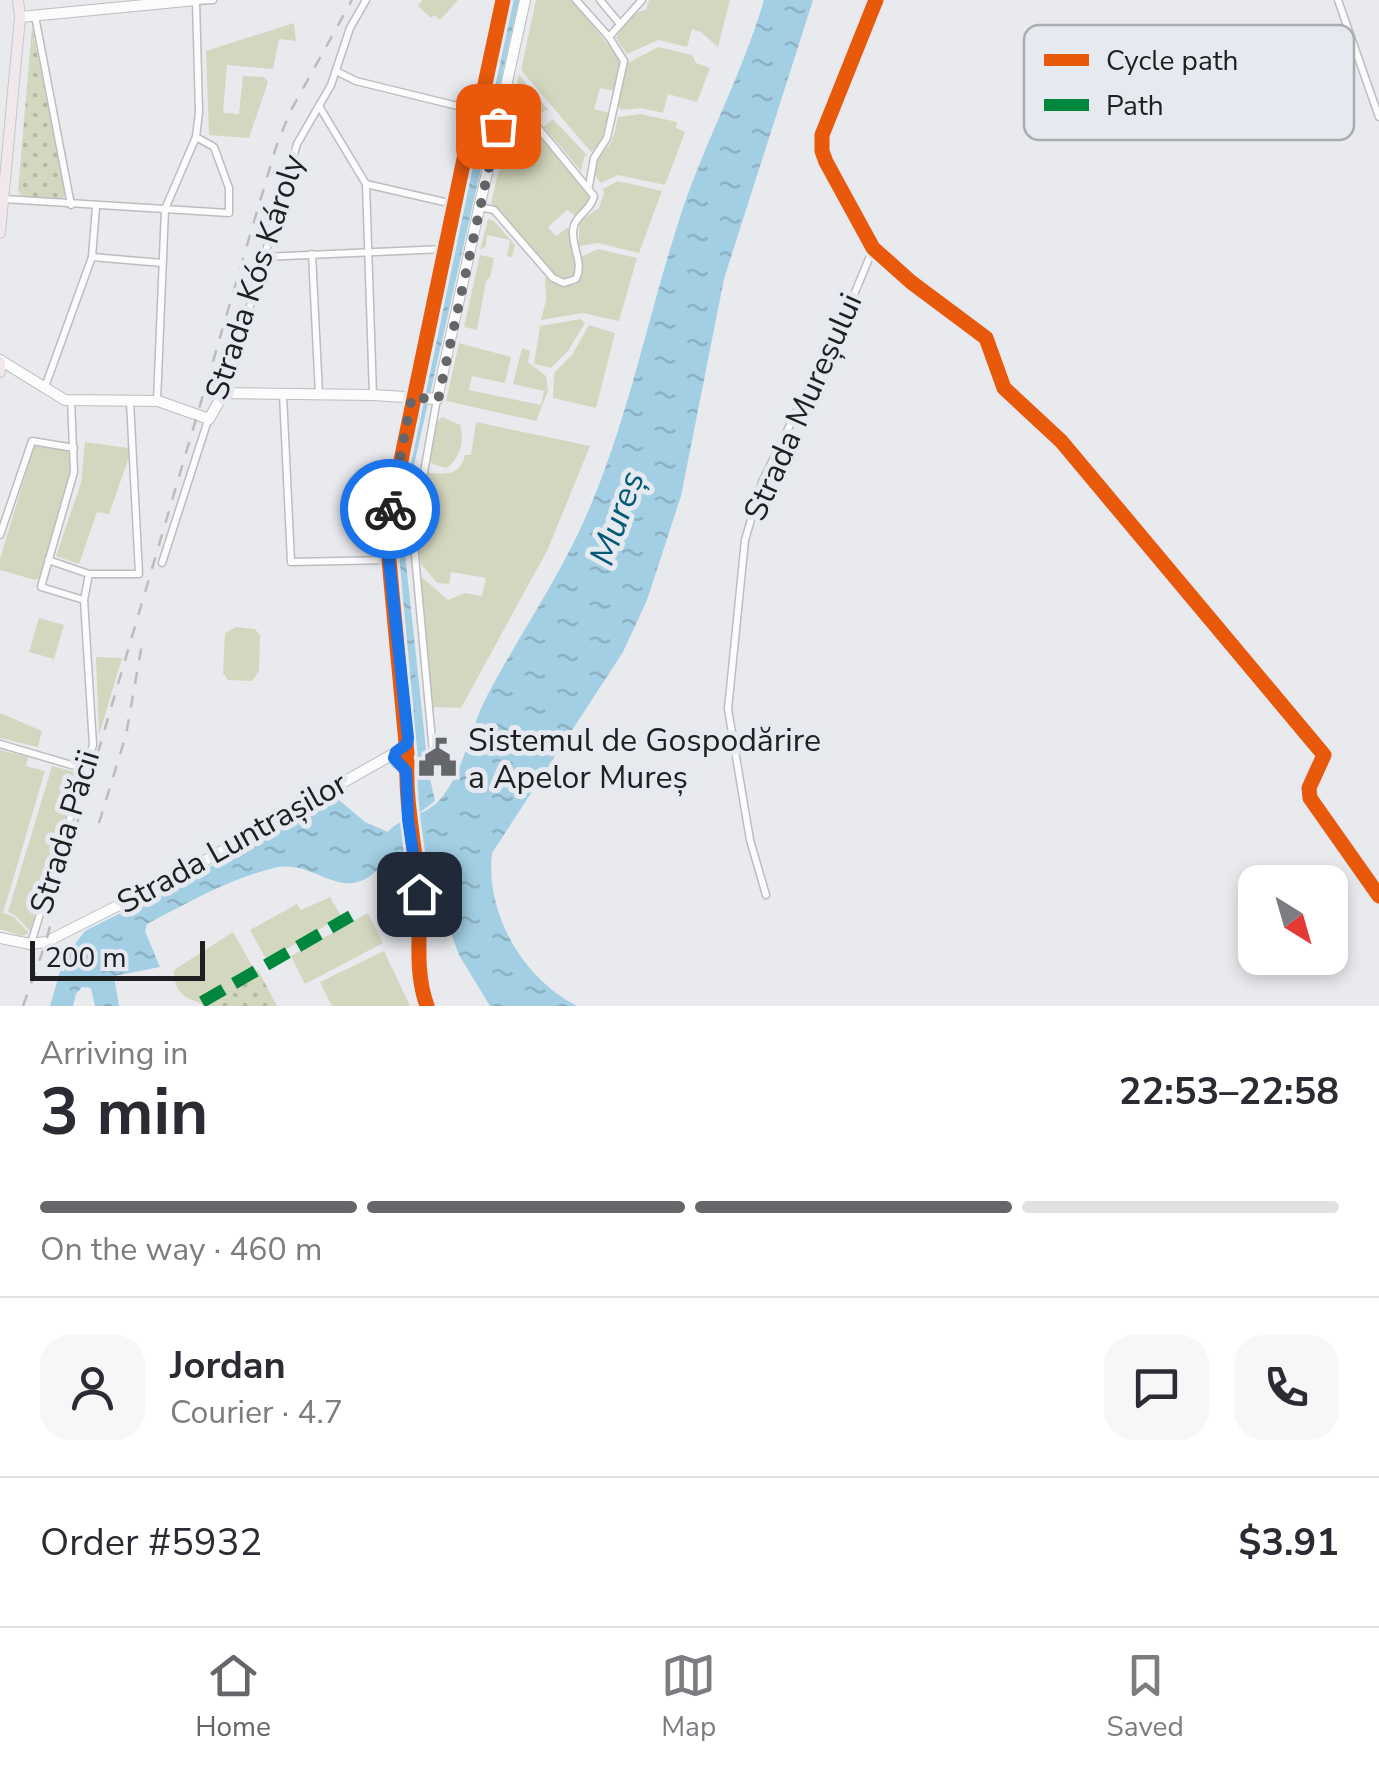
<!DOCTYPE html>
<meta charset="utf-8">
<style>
body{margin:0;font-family:"Nunito Sans",sans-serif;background:#f7f7f7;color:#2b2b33;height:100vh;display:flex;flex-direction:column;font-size:38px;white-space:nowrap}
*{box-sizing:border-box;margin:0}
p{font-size:32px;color:#7c7c81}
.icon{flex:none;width:55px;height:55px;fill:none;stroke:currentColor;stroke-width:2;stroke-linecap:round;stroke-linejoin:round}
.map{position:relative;height:1006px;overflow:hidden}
.sheet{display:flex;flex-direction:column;background:#fff;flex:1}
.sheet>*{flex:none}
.needle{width:65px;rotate:143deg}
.tools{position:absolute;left:1238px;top:865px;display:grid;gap:20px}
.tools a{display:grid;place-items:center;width:110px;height:110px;border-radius:20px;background:#fff;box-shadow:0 5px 15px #0003;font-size:50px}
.scale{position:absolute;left:30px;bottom:25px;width:175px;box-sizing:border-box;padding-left:10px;border:5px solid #1e1f21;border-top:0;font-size:28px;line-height:35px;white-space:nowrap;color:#1e1f21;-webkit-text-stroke:8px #e7e9f0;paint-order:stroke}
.pin{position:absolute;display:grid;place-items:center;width:85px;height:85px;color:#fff;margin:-42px;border-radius:20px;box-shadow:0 5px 15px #0006}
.courier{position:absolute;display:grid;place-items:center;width:100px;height:100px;margin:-50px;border:8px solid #1a73e8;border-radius:50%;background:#fff;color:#222;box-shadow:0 2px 12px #0007}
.overview em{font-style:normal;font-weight:700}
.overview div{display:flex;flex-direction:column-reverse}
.overview{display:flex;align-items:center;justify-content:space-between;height:170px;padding:0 40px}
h1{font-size:65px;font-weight:700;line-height:75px}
.bar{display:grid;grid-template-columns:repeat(4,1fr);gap:15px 10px;align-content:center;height:120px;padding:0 40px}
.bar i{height:12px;border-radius:8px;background:#e1e1e2}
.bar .current{background:#656669}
.bar p{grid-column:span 4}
.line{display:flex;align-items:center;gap:25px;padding:0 40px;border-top:2px solid #e1e1e2}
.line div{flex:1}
.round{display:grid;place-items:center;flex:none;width:105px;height:105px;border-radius:30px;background:#f7f7f7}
.menu{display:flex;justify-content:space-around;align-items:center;height:140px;border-top:2px solid #e1e1e2;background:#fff;font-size:28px;color:#7c7c81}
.menu a{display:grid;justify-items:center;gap:5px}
.menu .current{color:#656669}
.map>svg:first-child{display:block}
.green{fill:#d4d7bf}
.park{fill:url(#park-dots)}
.water{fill:url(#water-ripples)}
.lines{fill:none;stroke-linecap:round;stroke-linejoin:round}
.street-casing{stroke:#bcbdc0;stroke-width:9}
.secondary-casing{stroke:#bcbdc0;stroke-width:12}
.primary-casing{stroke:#c6c7c8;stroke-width:12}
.street{stroke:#fcfcfc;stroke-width:6}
.secondary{stroke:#fcfcfc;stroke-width:10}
.primary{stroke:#f1e8eb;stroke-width:10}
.rail{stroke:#bcbcbd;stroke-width:2.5;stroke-dasharray:12 12;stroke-linecap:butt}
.quiet{stroke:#00873e;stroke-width:12;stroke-dasharray:25 12;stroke-linecap:butt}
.cycleway-casing{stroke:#e7e9f0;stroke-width:21}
.cycleway{stroke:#e8590c;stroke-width:15}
.done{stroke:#656669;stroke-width:10;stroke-dasharray:0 18}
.route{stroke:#1a73e8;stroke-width:12}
.labels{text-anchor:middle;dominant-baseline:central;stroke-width:10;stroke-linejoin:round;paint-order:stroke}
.street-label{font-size:32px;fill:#1e1f21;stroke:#e7e9f0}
.poi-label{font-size:32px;fill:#1e1f21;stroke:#e7e9f0;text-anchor:start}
.water-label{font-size:35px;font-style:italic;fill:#015b76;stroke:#e7e9f0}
.key{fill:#e7e9f0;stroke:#abacb2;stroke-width:2.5}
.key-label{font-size:28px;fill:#1e1f21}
</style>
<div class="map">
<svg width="1379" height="1006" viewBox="0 0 1379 1006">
<defs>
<pattern id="park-dots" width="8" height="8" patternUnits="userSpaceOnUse" patternTransform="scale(2.5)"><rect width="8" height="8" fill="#d4d7bf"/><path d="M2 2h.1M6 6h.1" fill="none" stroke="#b6b8a4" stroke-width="1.8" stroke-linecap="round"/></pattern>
<pattern id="water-ripples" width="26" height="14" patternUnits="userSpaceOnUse" patternTransform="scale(2.5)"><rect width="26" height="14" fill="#a2cfe3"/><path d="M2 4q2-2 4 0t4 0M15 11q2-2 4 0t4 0" fill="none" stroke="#8bb1c2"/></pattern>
</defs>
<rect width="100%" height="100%" fill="#e9eaee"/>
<g class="green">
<polygon points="423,0 458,0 440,20 434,15 431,18 418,6"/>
<polygon points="536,0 573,0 622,63 614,91 600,88 594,109 609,113 602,141 591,152 521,70"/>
<path d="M649,0h81l-12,47 -17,-15 -9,-3 -5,18 -29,-7 -31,14 -11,-16c7,-10 16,-27 30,-28z"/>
<polygon points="294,23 296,41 279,39 273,69 227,65 223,113 239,114 243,76 264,77 268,82 249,138 209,135 206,51"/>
<polygon points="658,47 692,55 696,63 710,68 697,102 668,94 663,113 641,108 621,110 617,104 628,63"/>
<polygon points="519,75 550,112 546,110 538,116 539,121 525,104 513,100"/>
<polygon points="513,110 523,113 591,196 591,201 576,216 567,210 548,227 556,236 567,228 570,230 577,269 570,280 554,276 491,203"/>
<path d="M641,114l36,8 -1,6 9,4 -20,53 -47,-10 -17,8c-18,-21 2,-27 10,-41 4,-6 5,-18 7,-25z"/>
<polygon points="553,119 588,156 585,155 581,171 544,127"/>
<polygon points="618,181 662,191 639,253 598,243 579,246 579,222 599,208 604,193 603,189"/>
<polygon points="488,219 494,221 515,245 512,257 507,256 510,240 487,235 486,246 480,250"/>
<polygon points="598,249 637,258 619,321 583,313 541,320 546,300 545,277 560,284 575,285 582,276 581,257"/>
<polygon points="480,255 494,258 490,277 486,281 477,330 464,327"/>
<polygon points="581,319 585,323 568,351 551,368 534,364 540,326"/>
<polygon points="589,325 615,333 596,408 553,398 554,373 572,355"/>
<polygon points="459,343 511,357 505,383 472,376 469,390 541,405 544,391 513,384 522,348 530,351 528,362 546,376 548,391 536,421 446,401"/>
<path d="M442,417l18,8c5,15 0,35 -14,43l-14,-4 -4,-6 9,-36z"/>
<path d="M476,422l114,24 -42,103 -87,159 -31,-1 -11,-128 4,-1 25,22 17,-7 17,3 4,-18 -35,-6 -2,12 -12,-1 -16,-19 -5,-30 10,-61c19,0 33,5 39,-18h6z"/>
<polygon points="85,442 128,448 129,457 109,514 97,512 79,564 56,556 81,483"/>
<path d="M38,444l30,6c10,28 -20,97 -29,128l-4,2 -35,-10v-11l34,-113z"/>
<polygon points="39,618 64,625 54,659 29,652"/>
<polygon points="236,627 255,629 260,635 259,671 252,681 228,680 223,673 225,633"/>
<polygon points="96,657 122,658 99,735"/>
<polygon points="0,713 42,731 38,747 0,738"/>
<polygon points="0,750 28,757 26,766 45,771 3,913 14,917 29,933 22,936 0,929"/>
<polygon points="52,766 75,772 77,778 30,931 15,915 8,912"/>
<polygon points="330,897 341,916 267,961 250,930 297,904 301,910"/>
<polygon points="368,913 383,943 305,984 291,956"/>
<path d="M233,932l22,39 -53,31 2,4c-11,-9 -30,-5 -30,-36z"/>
<polygon points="384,951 410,1006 332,1006 320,982"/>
</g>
<g class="park">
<polygon points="32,27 66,194 61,200 23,197 18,191"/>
<polygon points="258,970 277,1006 204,1006 202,1002"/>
</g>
<g class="water">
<polygon points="507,0 519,0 407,496 404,544 428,768 416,769 393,543 395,496"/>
<path d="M764,0h49l-89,279 -43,217 -34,104 -24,52 -131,201c-7,60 31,126 85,153h-87l-31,-51 -35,-96 -6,-4 -18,4 -9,-5c-45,63 -71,3 -117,14 -46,11 -85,34 -127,56l-2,7 15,36 -46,9 5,30h-24l-4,-18 -9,-1 -6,7 -3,12h-23l14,-48 21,-27 109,-55 79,-45 66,-31 26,22 23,10c13,-16 38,-14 55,-36 22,-29 26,-64 42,-96 32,-62 74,-121 102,-186 42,-96 62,-203 95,-303 24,-71 61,-139 82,-211z"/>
<polygon points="429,774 435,801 415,816 416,775"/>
</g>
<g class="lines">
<defs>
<g id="street">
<polyline points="576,0 609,37 624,61 607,138 594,158 589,186"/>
<polyline points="600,0 620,24"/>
<polyline points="876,0 822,135 822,151 826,162 873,248 911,282 986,338 1004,388 1061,441 1324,755 1309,788 1310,798 1379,896"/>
<polyline points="1338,0 1379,117"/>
<polyline points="35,16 71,205"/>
<polyline points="609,37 642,0"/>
<polyline points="336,71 356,81 498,116"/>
<polyline points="319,106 366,184 373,395"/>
<polyline points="366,184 453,204"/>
<polyline points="4,199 229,213 229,188 214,147 196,137 199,112 196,1 213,0"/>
<path d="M479,207l15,3 59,68 11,5 12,-4c8,-16 -4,-31 -3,-48 1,-16 18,-20 21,-35l-68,-83 -5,-5 -19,-4"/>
<polyline points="312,254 319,394"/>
<polyline points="92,257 162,263"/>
<polyline points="263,257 444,249"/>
<polyline points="45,387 92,257 96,207"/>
<polyline points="225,392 297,144 331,85 350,28 366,0"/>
<polyline points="283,394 291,562 389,560"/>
<polyline points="412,397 474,111"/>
<polyline points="71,400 74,472 41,587 84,600"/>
<polyline points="157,401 165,209 196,137"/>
<polyline points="0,535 32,441 74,448"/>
<polyline points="48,560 89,574 139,574 130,401"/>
<polyline points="162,563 208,420"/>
<polyline points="0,744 85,769"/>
<path d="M407,761c-2,47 10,91 12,138 2,38 -5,70 8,107"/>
<polyline points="435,773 413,534 437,399"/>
<polyline points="766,895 750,840 728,709 745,540 762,482 853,297 873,249"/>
<polyline points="31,943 93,745 84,600 89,574"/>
</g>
<g id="secondary">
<polyline points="20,17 196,0"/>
<polyline points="0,360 65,400 158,401 209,419 224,393 373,395 437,399 525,0"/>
<circle cx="401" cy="757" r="7"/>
<polyline points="407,754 388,542 394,483 412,397"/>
<polyline points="0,938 30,944 46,942 190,869 395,753"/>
</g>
<g id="primary">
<polyline points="0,233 20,17 18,0"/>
<polyline points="0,362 0,372"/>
</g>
</defs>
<use href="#street" class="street-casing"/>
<use href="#secondary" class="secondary-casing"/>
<use href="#primary" class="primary-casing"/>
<use href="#street" class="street"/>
<use href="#secondary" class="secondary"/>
<use href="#primary" class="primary"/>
<g class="rail">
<polyline points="99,823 126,735 142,644"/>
<polyline points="23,1006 46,942 71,844 276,147 290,112 352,0"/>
</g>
<polyline class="quiet" points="202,1002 351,916"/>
<defs>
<g id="cycleway">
<polyline points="876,0 822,135 822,151 826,162 873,248 911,282 986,338 1004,388 1061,441 1324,755 1309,788 1310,798 1379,896"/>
<polyline points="407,754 389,560 390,513 473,116 474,111 479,112 503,0"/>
<path d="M407,761c-2,47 10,91 12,138 2,38 -5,70 8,107"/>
</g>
</defs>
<use href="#cycleway" class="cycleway-casing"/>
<use href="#cycleway" class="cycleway"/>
</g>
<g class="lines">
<polyline class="done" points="390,509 412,397 438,400 498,126"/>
<polyline class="route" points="390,509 389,560 408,738 407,744 396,752 394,758 406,771 408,819 419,894"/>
</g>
<defs>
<symbol id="civic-bare" viewBox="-9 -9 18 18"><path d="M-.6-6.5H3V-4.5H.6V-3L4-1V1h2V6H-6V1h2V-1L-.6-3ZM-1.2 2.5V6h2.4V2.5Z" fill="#656669" stroke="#e7e9f0" stroke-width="2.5" paint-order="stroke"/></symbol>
</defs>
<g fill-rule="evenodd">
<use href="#civic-bare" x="410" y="730" width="55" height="55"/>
</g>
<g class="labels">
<g class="street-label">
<text transform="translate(255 277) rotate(-72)">Strada Kós Károly</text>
<text transform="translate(803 407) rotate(-66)">Strada Mureșului</text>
<text transform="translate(65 832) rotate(-73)">Strada Păcii</text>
<text transform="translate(232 843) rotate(-29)">Strada Luntrașilor</text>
</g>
<g class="poi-label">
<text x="468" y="740">Sistemul de Gospodărire<tspan x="468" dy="37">a Apelor Mureș</tspan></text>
</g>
<g class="water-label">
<text transform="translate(617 518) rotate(-70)">Mureș</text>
</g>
</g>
<rect x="1024" y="25" width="330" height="115" rx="15" class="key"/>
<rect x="1044" y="54" width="45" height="12" fill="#e8590c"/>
<rect x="1044" y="99" width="45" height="12" fill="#00873e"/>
<g class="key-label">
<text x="1106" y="70">Cycle path</text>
<text x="1106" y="115">Path</text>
</g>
</svg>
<div class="tools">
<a><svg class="needle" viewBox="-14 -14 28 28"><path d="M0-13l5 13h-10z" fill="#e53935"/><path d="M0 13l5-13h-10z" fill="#7c7c81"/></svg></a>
</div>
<div class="scale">200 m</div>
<div class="pin" style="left:498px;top:126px;background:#ea580c"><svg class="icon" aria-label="bag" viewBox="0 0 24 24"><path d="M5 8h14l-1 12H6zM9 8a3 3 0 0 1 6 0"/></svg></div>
<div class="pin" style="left:419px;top:894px;background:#1f2937"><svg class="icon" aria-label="home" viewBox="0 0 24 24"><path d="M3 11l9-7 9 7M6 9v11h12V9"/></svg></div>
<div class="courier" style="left:390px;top:509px"><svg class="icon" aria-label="bike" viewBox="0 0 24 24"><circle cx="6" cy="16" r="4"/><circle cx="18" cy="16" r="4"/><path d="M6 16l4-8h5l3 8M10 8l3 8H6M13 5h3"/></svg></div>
</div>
<section class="sheet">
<div class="overview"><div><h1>3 min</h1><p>Arriving in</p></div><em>22:53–22:58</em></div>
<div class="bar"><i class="current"></i><i class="current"></i><i class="current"></i><i></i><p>On the way · 460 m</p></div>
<div class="line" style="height:180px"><a class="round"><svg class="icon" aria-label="person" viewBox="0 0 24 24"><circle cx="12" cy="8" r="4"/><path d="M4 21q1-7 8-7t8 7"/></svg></a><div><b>Jordan</b><p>Courier · 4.7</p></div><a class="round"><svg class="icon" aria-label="chat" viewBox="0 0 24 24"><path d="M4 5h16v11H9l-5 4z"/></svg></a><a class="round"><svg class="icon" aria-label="phone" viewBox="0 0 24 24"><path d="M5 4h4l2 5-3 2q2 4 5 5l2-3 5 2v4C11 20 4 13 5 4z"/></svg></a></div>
<div class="line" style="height:130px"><div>Order #5932</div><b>$3.91</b></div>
</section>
<nav class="menu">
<a class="current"><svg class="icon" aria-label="home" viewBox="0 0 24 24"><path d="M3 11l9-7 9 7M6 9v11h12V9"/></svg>Home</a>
<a><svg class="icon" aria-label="map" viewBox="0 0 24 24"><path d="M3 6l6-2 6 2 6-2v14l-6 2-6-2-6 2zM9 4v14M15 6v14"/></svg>Map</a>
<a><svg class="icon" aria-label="saved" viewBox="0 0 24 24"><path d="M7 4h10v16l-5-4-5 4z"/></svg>Saved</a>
</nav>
